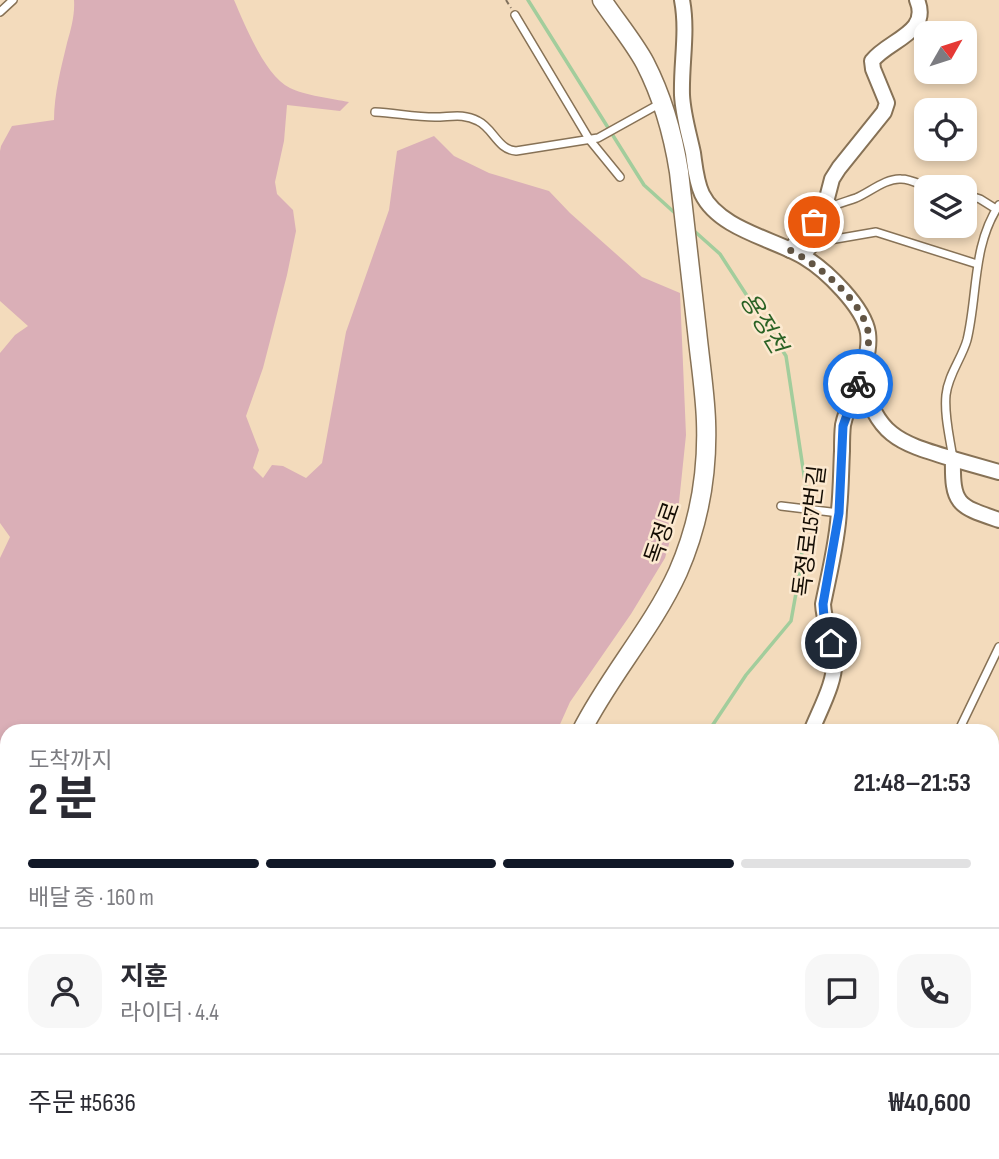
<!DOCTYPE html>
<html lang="ko">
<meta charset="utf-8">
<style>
body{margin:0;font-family:"Sofia Sans Condensed","Noto Sans KR",sans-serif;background:#f7f7f7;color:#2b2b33;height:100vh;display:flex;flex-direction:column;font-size:26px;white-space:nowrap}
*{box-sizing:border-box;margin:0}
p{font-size:23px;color:#7c7c81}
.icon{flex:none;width:38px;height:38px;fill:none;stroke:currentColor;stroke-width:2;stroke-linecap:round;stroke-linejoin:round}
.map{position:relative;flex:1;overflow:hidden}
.drawer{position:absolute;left:0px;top:724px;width:999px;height:436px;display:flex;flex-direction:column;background:#fff;border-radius:21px 21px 0 0;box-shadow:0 4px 10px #0003}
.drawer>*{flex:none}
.needle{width:46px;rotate:51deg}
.tools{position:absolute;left:914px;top:21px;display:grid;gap:14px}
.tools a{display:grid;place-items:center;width:63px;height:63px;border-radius:14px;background:#fff;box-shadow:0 4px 10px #0003;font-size:35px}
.pin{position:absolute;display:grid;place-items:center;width:60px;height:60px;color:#fff;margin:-30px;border:4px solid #fff;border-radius:50%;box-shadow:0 2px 7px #0007}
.courier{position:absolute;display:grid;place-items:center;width:70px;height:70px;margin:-35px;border:5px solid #1a73e8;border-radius:50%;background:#fff;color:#222;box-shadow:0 2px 9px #0007}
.headline em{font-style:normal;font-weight:700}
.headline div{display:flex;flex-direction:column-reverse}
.headline{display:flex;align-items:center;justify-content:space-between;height:119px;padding:0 28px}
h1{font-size:46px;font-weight:700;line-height:52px}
.bar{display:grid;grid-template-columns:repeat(4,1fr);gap:10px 7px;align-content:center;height:84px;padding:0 28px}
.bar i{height:9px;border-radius:5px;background:#e1e1e2}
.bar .on{background:#111827}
.bar p{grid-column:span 4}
.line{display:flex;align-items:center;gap:18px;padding:0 28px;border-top:2px solid #e1e1e2}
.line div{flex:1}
.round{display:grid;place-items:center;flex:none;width:74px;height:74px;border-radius:21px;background:#f7f7f7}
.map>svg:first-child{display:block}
.green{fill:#daafb7}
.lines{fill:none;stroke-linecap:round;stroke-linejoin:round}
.stream{stroke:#a2cd9c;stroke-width:3.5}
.service-casing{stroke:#877256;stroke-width:10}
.minor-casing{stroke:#877256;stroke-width:18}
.tertiary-casing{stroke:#877256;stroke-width:21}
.path{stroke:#80715d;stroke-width:2;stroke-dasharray:5 3.5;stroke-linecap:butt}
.service{stroke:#fff;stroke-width:7}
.minor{stroke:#fff;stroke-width:14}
.tertiary{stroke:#fff;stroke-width:18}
.done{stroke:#625544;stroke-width:7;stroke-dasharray:0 12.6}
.route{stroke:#1a73e8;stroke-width:9}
.labels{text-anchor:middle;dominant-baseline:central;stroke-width:5;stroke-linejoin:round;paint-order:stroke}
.street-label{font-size:23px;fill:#140d04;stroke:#fce9d0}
.water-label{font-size:24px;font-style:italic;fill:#2a6224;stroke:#fce9d0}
</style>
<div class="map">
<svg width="999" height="1159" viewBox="0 0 999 1159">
<rect width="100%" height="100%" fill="#f3dbbc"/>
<g class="green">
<path d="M74,0h160c11,25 31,76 56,88 14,7 43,11 59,14l-9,9 -53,-6 -3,36 -9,41 2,12 16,16 3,21 -9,44 -24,93 -17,48 13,34 -6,18 10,10 9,-13 11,1 23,12 16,-15 24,-131 43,-122 8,-59 37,-15 20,20 35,17 60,18 21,22 72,64 38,16 6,142 -8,77 -13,46 -34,56 -61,88 -13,29 -550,1v421h123v3l-2,3h-128v-601l10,-21 -10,-14v-170l15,-18 13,-9 -28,-25v-150l1,-5 11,-20 42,-6c0,-26 7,-52 13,-77 4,-14 8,-28 7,-43z"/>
<polygon points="250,1153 444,1153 438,1159 255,1159"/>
<polygon points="525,1153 571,1153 565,1159 531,1159"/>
</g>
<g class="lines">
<g class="stream">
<polyline points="528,0 644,185 676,214"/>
<polyline points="692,229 720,254 786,356 806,488 801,565 791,621 746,675 708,732"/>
<polyline points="753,1153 754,1159"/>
</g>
<defs>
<g id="service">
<polyline points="0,12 13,0"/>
<polyline points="515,15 589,139 620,177"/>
<path d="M375,112c20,1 40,5 60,5 16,0 28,-4 43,4 15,7 20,29 38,30l82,-13 63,-35"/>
<polyline points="964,194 980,199 996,209"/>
<path d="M825,210c10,-6 20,-8 31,-12 14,-6 30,-20 45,-19 9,0 18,5 26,8"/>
<polyline points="805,257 814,248 824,241 876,232 977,264"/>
<path d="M953,459c-3,-21 -9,-43 -7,-64 2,-20 16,-37 21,-55 11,-46 5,-94 32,-135"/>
<polyline points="781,506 839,513"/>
<polyline points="958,732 999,647"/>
<polyline points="864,1159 866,1153"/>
</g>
<g id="minor">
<path d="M682,0c6,32 -1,63 0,95 1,20 7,39 11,58 2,14 3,28 9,41 17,35 72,45 102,63 22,13 60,50 64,76 4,30 -19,63 -25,92 -1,8 -1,17 -1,26 -1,20 -1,39 -3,59 -1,29 -10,64 -16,94 1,19 9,35 11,54 3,22 -15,53 -23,74"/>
<path d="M790,250l32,-38 4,-10 6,-23 7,-11 45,-56 3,-9 -14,-34 -1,-8c16,-21 59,-28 45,-61"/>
<path d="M861,376c17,61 36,66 92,83 -1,46 5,47 46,61"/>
<polyline points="953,459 999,472"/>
<polyline points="992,808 999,799"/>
<polyline points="784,1153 787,1159"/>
<polyline points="601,1159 608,1153"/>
</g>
<g id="tertiary">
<path d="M581,732c28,-56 71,-103 97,-160 21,-48 30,-98 28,-151 -1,-29 -6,-60 -9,-90 -6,-53 -12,-106 -18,-159 -6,-38 -16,-74 -34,-109 -12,-22 -29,-42 -43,-63"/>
<polyline points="655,1153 657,1159"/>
<polyline points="672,1153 673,1159"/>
</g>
</defs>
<use href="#service" class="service-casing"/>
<use href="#minor" class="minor-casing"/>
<use href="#tertiary" class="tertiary-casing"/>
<polyline class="path" points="506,0 511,8"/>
<use href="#service" class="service"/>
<use href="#minor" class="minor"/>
<use href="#tertiary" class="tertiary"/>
</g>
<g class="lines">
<path class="done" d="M814,222l-24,28c27,14 71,49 78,81 3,14 -5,39 -10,53"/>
<polyline class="route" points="831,643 824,618 823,604 839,513 843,426 858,384"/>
</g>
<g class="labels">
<g class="street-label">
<text transform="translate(810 531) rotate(-83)">독정로157번길</text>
<text transform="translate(663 533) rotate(-71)">독정로</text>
</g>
<g class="water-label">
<text transform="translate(763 323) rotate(59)">용정천</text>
</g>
</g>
</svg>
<div class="tools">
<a><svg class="needle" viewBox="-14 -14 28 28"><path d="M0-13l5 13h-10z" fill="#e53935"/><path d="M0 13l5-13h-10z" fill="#7c7c81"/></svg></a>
<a><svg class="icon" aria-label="locate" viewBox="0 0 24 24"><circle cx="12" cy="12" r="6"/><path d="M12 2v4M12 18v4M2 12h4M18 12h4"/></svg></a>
<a><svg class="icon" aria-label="layers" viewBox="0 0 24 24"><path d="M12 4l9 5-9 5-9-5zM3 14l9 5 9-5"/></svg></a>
</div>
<div class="pin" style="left:814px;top:222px;background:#ea580c"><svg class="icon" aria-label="bag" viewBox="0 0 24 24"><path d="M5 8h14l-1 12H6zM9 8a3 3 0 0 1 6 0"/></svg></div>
<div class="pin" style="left:831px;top:643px;background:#1f2937"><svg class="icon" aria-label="home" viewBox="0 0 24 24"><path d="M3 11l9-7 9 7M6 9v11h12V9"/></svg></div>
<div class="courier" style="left:858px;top:384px"><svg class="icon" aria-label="bike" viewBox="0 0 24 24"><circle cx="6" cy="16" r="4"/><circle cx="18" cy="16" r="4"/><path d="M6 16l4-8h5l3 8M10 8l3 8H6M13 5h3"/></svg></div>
<section class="drawer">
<div class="headline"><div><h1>2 분</h1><p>도착까지</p></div><em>21:48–21:53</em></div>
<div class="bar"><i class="on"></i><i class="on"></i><i class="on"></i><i></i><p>배달 중 · 160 m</p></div>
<div class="line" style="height:126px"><a class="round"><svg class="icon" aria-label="person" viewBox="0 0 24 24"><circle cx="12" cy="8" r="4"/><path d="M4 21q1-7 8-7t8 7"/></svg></a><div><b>지훈</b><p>라이더 · 4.4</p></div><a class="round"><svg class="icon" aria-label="chat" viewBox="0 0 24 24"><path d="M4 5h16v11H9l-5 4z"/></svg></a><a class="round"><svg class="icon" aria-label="phone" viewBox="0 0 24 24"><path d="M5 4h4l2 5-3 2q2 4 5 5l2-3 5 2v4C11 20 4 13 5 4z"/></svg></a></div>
<div class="line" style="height:91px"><div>주문 #5636</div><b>₩40,600</b></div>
</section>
</div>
